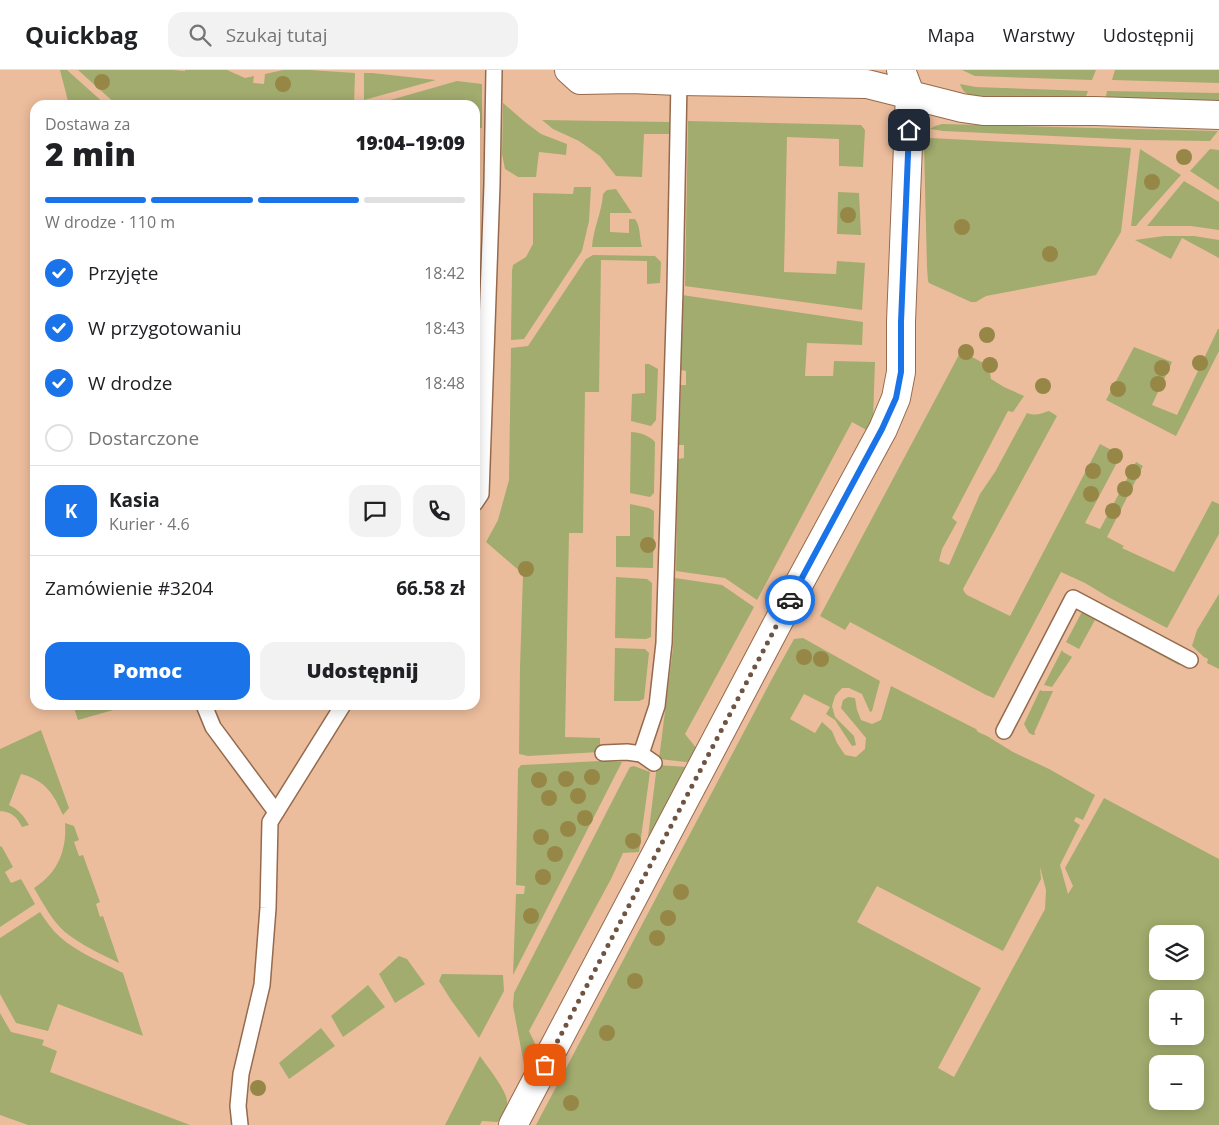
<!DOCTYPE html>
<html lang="pl">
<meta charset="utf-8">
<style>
body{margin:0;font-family:"Open Sans",sans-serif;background:#f2f2f2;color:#202124;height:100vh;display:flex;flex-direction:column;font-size:19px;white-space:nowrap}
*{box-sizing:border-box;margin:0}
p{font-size:16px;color:#757577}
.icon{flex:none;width:28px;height:28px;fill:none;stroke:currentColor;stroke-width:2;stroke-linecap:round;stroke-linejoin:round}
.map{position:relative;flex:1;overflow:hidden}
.sheet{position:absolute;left:30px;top:30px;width:450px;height:610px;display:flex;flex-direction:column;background:#fff;border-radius:15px;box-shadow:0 2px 12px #0003}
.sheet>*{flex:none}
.buttons{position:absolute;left:1149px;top:855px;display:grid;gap:10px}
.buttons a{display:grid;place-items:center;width:55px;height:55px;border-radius:10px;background:#fff;box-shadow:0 2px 12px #0003;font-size:25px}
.pin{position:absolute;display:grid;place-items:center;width:42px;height:42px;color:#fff;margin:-21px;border-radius:10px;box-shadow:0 2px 8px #0006}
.courier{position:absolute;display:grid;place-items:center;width:50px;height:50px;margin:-25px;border:4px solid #1a73e8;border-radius:50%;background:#fff;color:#222;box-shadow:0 1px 6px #0007}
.headline em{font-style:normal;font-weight:800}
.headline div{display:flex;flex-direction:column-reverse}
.headline{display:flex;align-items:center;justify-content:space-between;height:85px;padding:0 15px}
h1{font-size:32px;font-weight:800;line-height:38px}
.bar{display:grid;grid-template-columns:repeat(4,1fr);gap:8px 5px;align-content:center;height:60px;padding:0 15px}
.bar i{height:6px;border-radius:4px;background:#e0e0e0}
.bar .active{background:#1a73e8}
.bar p{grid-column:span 4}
.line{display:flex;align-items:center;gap:12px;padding:0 15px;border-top:1px solid #e0e0e0}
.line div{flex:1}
.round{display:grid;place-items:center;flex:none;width:52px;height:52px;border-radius:15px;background:#f2f2f2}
ol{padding:0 15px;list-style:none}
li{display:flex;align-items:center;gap:15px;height:55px}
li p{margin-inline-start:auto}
li .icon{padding:5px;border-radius:50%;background:#1a73e8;color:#fff;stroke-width:4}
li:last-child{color:#757577}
li i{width:28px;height:28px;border:2px solid #e0e0e0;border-radius:50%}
.button{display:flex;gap:10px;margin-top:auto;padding:10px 15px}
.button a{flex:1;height:58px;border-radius:15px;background:#1a73e8;color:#fff;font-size:20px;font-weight:800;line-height:58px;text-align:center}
.button a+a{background:#f2f2f2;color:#202124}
header{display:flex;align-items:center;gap:30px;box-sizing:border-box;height:70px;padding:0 25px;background:#fff;border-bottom:1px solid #e0e0e0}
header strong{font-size:24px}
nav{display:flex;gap:28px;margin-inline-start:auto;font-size:18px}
.search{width:350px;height:45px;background:#f2f2f2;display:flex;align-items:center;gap:12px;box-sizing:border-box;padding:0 18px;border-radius:15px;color:#757577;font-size:19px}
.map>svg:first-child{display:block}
.green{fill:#a2ac6e;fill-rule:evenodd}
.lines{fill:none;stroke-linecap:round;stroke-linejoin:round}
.lane-casing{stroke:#956a4d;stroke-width:18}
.street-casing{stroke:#956a4d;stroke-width:30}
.lane{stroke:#fff;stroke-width:15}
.street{stroke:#fff;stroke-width:28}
.tree{fill:#978747}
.done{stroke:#6f5441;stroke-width:5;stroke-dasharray:0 9}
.route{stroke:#1a73e8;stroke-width:6}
</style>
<header>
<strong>Quickbag</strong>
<div class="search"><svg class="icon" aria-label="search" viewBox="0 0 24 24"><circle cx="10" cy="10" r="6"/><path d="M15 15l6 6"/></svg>Szukaj tutaj</div>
<nav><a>Mapa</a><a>Warstwy</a><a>Udostępnij</a></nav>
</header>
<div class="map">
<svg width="1219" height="1055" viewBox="0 0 1219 1055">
<rect width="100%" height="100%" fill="#ecbd9d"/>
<g class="green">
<polygon points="60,0 67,0 106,35 69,35"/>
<polygon points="78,0 172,0 185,1 185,0 227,0 245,8 254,6 253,13 264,14 265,4 283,0 309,0 355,3 354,35 117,35"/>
<polygon points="962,0 1096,0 1092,10 975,6"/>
<polygon points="1115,0 1219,0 1219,13 1112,10"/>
<polygon points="364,3 372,3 436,10 364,30"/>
<polygon points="457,11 482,14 482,58 475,58 475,35 467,35 467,30 420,30 419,35 373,35"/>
<path d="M960,14l16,3 112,4 -3,8 -102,-2c-12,-2 -18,0 -23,-13z"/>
<polygon points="1107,21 1219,23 1219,33 1105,31"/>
<polygon points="503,33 525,52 541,64 567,74 566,85 539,82 536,107 518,107 505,99 502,84"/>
<polygon points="542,50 669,52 670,64 644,64 642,107 616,106 600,86 579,71 553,59"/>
<polygon points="688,51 861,55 865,60 863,97 839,96 839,69 787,67 784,202 836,204 837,191 865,193 862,240 685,216"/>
<polygon points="942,54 1218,61 1210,71 1139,70 943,61 930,59 935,56"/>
<polygon points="930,68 1131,78 1121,162 1096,205 986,226 976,232 971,232 929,213 928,211 927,197 924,77 925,71"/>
<polygon points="1140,79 1181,105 1140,151 1136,156 1131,156"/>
<polygon points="1210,79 1219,80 1219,120 1190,101"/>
<polygon points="1184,111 1219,132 1219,160 1191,156 1147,156"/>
<polygon points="574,117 591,117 589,151 582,181 524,269 511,270 512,201 513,195 526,187 533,174 533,123 573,124"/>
<path d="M616,119l16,24h-22v19l19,1v-14h6c6,8 4,18 7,28h-50c1,-18 10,-35 11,-53l4,-4z"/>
<polygon points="838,122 859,123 861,165 837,164"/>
<polygon points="1164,166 1194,166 1219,170 1219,188 1182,168 1171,189 1135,170"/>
<polygon points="593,185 655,186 661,192 660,213 647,214 647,191 601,190 599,322 585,322 583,463 569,463 565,667 600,668 600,682 528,686 519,684 520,597 523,504 486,472 498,450 509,410 511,278 528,276 586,189"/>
<polygon points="682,225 863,252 862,275 807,273 805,306 833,306 834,291 875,292 873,350 870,362 852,352 757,530 725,508 676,501 678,389 684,388 684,375 679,375 681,315 686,315 686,301 681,300"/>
<polygon points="1218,259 1219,259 1219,281 1176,366 1106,330 1134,277 1172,292 1152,335 1177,345"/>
<path d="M961,281l28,15 2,13 13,8 20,9 -11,16 -5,-1 -56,107 5,4 -15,27 -3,12 10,4 31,-71 15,-22 32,-59c9,3 13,1 22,-2l8,5 -94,173 2,4 2,2 43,21 90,-172 21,11 -36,68 15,6 36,-67 7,4 -36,71 17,9 -2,2 52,24 38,-71 7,3v30l-52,94 -57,-30 -25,-15 -24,-11 -67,126 -8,-3 -136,-73 -5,8 -25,-14z"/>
<polygon points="645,294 649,294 658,299 656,350 651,356 631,351 632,324 645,323"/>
<path d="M631,362c8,0 19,4 24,10l-1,51 -4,4 -20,-4z"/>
<polygon points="630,434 649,438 654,441 653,498 616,497 616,466 630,466"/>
<polygon points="616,507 647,509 652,513 651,567 646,569 615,568"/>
<polygon points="675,508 722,515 754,537 685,664 697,679 691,692 686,692 659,689 673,578"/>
<polygon points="1219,524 1219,599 1207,593 1208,589 1204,587 1192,576 1197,560"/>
<polygon points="1084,538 1181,591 1179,595 1095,550 1079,579 1066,572"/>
<path d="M803,568l77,43 -8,30 -2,1 -8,-18 -13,-6h-7l-7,8 -3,10 3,11 19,19 2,9 -4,1 -17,-26 -9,-6 4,-7 -26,-13 -14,25 25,14 7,-11 10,9 5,12 8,12 11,2 9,-8 1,-11 -25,-30 2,-8 5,-3 7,1 2,12 4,10 11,4 9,-4 10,-34 85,43 2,3 9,4 26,16 36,17 46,26 -12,25 -7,-3 -2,4 6,4 -20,40 8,29 5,-8 -8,-18 39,-70 115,61v266h-683l238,-450 20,-36zM1040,797l6,23 -1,19 -91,168 -16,-9 43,-80 -124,-66 20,-36 126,65 38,-72zM1158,864h37v37h-37zM1158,929h37v37h-37zM1158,994h37v37h-37z"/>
<polygon points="615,578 645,579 649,583 644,629 639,631 614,631"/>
<polygon points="1062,580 1063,582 1072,587 1052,617 1044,615"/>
<polygon points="1040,620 1042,621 1053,621 1034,663 1036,664 1033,665 1029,663 1024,654"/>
<polygon points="73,635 131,635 78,650"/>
<path d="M41,660l28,78 -6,7c-10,-22 -17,-34 -42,-41l-12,31c10,5 14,10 20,20l-7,2c-5,-10 -10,-15 -22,-16v-62z"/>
<polygon points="600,691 622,692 513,905 516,824 524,824 525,816 516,815 518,699 521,695 523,695"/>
<polygon points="657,695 687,697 653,768 648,767"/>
<polygon points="634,696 650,702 639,782 623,783 611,809 529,961 540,984 526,1005 513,936 514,923 622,712 630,697"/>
<path d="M65,753l9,3 5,14 -5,2 5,14 4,-1 17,47 -4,2 4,13 3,-1 16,47c-18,-9 -38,-18 -54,-31 -13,-11 -22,-29 -31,-44 24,-15 33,-38 31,-65z"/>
<polygon points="0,776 2,777 13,797 5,802 11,813 21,809 35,834 0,857"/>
<path d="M40,842c6,9 12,18 20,25 18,16 42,25 63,36l20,63 -85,-32 -10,27 -32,-8 -16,-29v-56z"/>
<polygon points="399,886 407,889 425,914 395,933 379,904"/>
<polygon points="442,904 503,905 504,921 479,968 451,930 439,911"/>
<polygon points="368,915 385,937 343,967 331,946"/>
<polygon points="0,943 11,962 44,970 42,975 57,981 50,1002 190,1055 28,1055 0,1045"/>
<polygon points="321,958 335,976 289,1009 279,993"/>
<path d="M480,986c6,9 30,38 27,48 -1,6 -6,12 -9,18l-16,-1 -2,4h-35z"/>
</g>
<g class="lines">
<defs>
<g id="lane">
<polyline points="475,433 481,424 492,114 494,0"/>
<polyline points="204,635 213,657 276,742"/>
<polyline points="1004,661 1073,528 1190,590"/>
<polyline points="603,683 627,682 641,684 654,693"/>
<polyline points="641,684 657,636 664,573 675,219 679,11"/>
<polyline points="240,1055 238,1036 241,1004 262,915 268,838 270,752 343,635"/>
</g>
<g id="street">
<polyline points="569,0 580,10 631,9 679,11 867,14 962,38 983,41 1095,41 1219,45"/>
<polyline points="513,1055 783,543 883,359 896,328 901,302 901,252 910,24 901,0"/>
</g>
</defs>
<use href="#lane" class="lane-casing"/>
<use href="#street" class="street-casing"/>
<use href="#lane" class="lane"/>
<use href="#street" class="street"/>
</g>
<g class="tree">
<circle cx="102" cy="12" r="8"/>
<circle cx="283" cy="14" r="8"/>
<circle cx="1184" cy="87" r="8"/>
<circle cx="1152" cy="112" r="8"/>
<circle cx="848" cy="145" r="8"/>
<circle cx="962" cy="157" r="8"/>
<circle cx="1050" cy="184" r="8"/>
<circle cx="987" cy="265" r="8"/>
<circle cx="966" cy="282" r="8"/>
<circle cx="1200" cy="293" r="8"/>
<circle cx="990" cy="295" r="8"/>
<circle cx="1162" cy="298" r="8"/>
<circle cx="1158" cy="314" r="8"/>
<circle cx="1043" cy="316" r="8"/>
<circle cx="1118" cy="319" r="8"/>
<circle cx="1115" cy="386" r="8"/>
<circle cx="1093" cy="401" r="8"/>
<circle cx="1133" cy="402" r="8"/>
<circle cx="1125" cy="419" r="8"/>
<circle cx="1091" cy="424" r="8"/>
<circle cx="1113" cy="441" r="8"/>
<circle cx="648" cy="475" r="8"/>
<circle cx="526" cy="499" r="8"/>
<circle cx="804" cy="587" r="8"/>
<circle cx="821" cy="589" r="8"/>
<circle cx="592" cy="707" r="8"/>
<circle cx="566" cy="709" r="8"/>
<circle cx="539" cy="710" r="8"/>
<circle cx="578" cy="726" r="8"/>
<circle cx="549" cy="728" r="8"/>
<circle cx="585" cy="748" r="8"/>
<circle cx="568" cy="759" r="8"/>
<circle cx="541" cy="767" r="8"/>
<circle cx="633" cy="771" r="8"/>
<circle cx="555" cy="784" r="8"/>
<circle cx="543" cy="807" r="8"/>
<circle cx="681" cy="822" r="8"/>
<circle cx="531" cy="846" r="8"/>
<circle cx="668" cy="848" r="8"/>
<circle cx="657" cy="868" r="8"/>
<circle cx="635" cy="911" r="8"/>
<circle cx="607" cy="963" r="8"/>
<circle cx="258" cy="1018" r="8"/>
<circle cx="571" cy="1033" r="8"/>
</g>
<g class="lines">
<polyline class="done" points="545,995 790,530"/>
<polyline class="route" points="790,530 882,359 896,328 901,302 901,252 909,60"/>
</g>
</svg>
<div class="buttons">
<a><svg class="icon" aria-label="layers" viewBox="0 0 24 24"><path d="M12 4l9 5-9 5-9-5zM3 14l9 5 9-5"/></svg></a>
<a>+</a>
<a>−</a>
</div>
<div class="pin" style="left:545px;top:995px;background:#ea580c"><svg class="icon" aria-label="bag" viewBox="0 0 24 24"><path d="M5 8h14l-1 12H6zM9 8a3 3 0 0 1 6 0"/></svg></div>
<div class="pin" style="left:909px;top:60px;background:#1f2937"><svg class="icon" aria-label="home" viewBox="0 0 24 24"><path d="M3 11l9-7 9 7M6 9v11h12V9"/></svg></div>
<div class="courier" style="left:790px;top:530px"><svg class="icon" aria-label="car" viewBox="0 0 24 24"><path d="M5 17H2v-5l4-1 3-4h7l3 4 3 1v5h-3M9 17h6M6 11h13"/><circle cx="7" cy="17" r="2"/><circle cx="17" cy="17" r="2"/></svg></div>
<section class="sheet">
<div class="headline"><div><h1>2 min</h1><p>Dostawa za</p></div><em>19:04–19:09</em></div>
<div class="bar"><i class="active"></i><i class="active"></i><i class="active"></i><i></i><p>W drodze · 110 m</p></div>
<ol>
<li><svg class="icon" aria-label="check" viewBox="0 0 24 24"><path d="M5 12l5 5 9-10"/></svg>Przyjęte<p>18:42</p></li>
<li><svg class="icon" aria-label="check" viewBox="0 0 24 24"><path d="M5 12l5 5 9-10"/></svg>W przygotowaniu<p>18:43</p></li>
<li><svg class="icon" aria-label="check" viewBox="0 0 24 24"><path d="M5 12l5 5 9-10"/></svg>W drodze<p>18:48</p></li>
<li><i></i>Dostarczone</li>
</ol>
<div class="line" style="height:90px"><b class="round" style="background:#1a73e8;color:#fff">K</b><div><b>Kasia</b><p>Kurier · 4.6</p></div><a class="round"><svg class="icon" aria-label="chat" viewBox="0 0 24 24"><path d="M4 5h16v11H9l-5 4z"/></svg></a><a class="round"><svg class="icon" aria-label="phone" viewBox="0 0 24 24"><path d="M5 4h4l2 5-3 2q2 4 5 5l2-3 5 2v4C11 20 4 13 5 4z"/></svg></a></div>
<div class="line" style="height:65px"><div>Zamówienie #3204</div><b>66.58 zł</b></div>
<div class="button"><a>Pomoc</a><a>Udostępnij</a></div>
</section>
</div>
